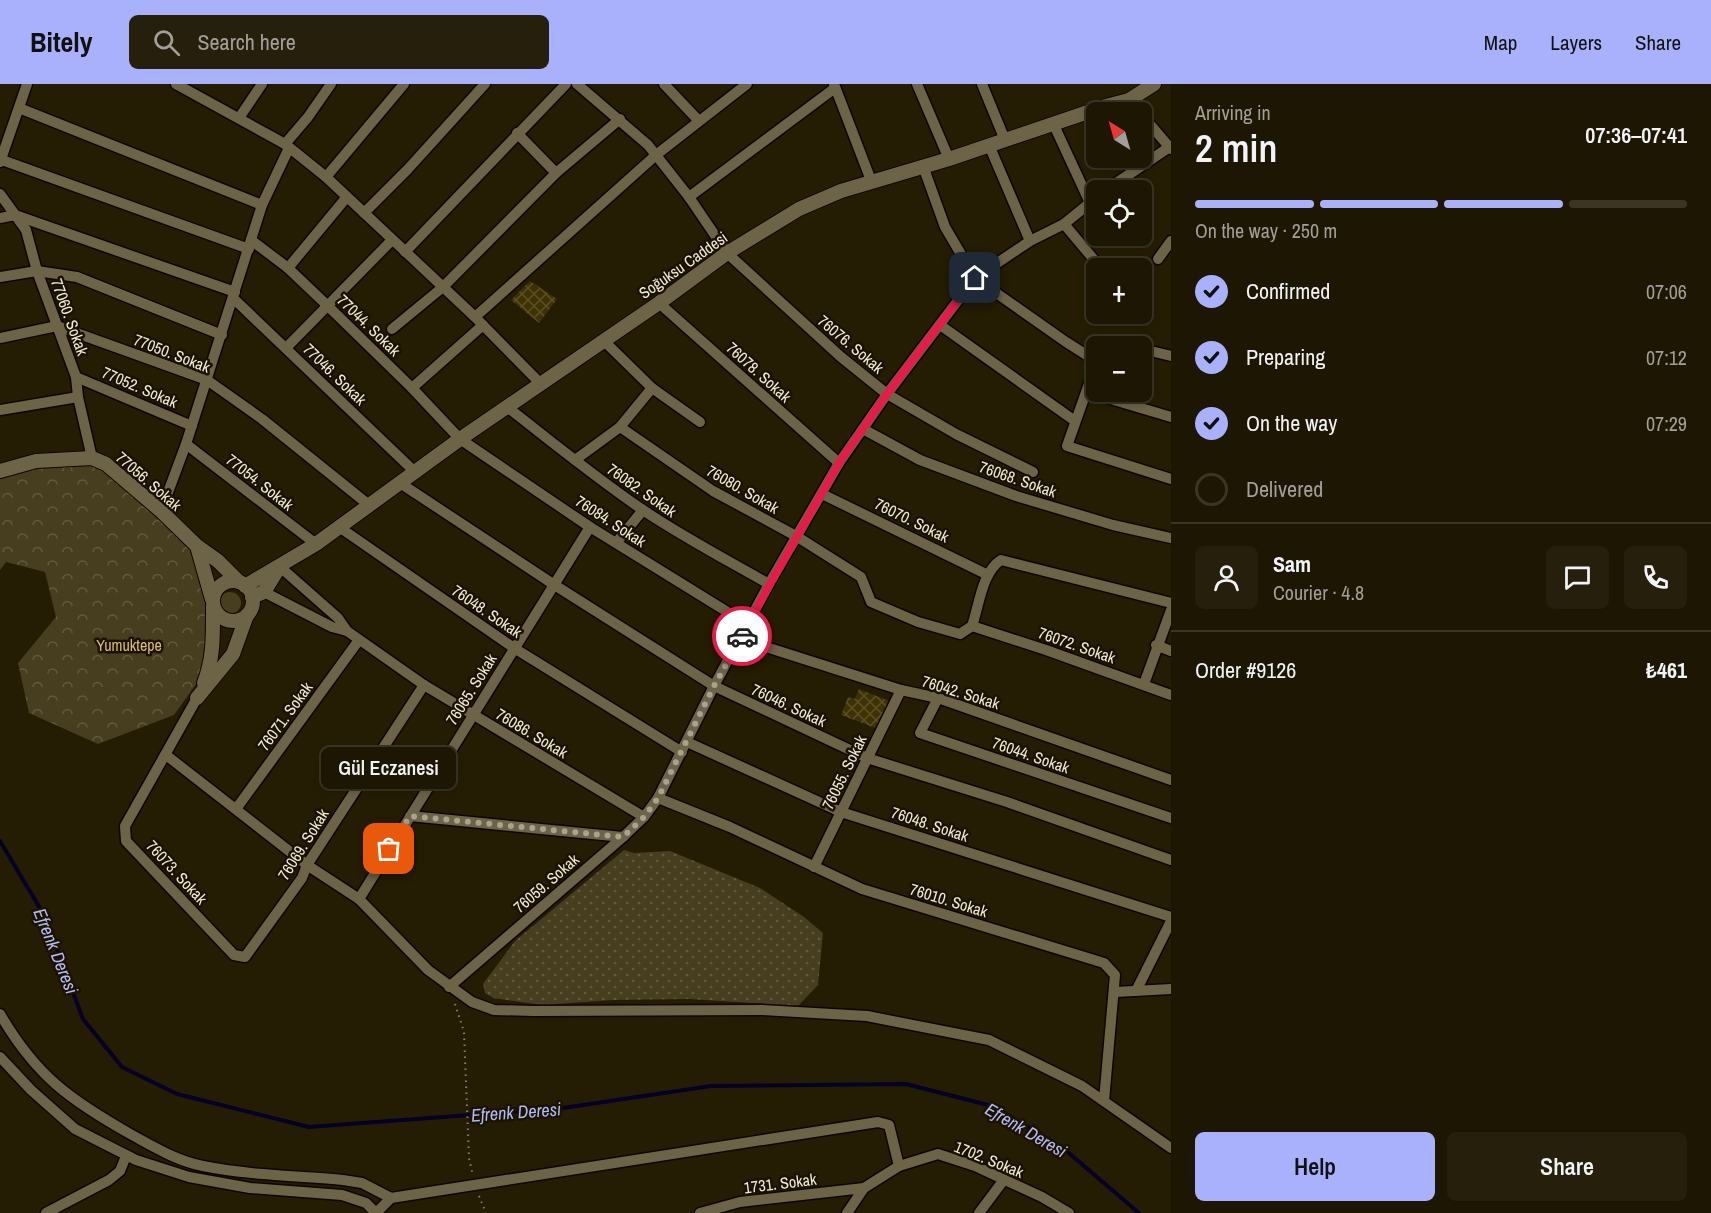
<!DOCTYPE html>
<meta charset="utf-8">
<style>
body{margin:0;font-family:"Archivo Narrow",sans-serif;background:#251f0c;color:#f1f3f6;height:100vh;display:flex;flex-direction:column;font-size:22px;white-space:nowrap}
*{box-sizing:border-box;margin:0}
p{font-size:20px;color:#a09f99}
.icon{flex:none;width:33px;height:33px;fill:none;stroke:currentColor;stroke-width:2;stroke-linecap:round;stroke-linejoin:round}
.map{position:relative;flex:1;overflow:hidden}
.drawer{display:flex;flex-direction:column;background:#1c1602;width:540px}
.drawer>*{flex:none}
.needle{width:39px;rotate:323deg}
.tools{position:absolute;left:1086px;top:18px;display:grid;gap:12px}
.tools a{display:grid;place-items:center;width:66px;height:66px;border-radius:9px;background:#1c1602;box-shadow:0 3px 9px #0003,0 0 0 2px #3a3524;font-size:30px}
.pin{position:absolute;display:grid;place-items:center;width:51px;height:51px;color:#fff;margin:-26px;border-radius:12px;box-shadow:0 3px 9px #0006}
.courier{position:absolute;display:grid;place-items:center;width:60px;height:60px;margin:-30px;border:4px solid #e11d48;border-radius:50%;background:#fff;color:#222;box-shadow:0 2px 8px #0007}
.bubble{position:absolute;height:42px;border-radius:9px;background:#1c1602;box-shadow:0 3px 9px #0003,0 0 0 2px #3a3524;font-size:20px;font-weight:600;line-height:42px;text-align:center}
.summary em{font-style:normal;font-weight:600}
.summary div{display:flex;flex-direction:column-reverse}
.summary{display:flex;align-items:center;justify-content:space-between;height:102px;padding:0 24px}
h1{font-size:39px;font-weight:600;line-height:45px}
.bar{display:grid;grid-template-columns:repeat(4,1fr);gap:9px 6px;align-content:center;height:72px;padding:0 24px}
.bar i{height:8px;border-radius:4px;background:#3a3524}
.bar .active{background:#a9b0fc}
.bar p{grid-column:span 4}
.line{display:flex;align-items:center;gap:15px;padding:0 24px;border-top:2px solid #3a3524}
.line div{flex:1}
.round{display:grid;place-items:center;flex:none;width:63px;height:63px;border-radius:9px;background:#251f0c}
ol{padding:0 24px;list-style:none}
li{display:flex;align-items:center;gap:18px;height:66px}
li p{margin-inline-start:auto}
li .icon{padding:6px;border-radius:50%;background:#a9b0fc;color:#111;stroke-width:4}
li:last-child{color:#a09f99}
li i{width:33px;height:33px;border:3px solid #3a3524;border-radius:50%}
.cta{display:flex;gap:12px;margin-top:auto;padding:12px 24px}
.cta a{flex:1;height:69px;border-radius:9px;background:#a9b0fc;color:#111;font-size:24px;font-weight:600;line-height:69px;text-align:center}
.cta a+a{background:#251f0c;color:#f1f3f6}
header{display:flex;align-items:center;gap:36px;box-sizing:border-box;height:84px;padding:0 30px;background:#a9b0fc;color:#111}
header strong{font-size:28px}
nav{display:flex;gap:33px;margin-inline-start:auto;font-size:21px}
.search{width:420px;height:54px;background:#251f0c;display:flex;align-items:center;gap:15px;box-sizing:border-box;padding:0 21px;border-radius:9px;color:#a09f99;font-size:22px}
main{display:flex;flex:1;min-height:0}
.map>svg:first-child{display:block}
.green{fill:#473d1f}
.forest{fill:url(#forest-crowns)}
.park{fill:url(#park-dots)}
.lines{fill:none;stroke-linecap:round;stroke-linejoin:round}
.stream{stroke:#060026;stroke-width:4}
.building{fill:url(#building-cross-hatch)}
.minor-casing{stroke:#0e0700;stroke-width:13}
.tertiary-casing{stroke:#0e0700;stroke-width:16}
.path{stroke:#87806b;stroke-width:2;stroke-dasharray:1.5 4.5;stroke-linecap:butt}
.minor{stroke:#6d6448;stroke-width:10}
.tertiary{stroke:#6d6448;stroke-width:14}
.done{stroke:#a8a28f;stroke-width:6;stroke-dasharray:0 10.8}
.route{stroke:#e11d48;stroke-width:8}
.labels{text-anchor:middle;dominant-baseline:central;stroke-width:5;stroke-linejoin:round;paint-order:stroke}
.street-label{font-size:16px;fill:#efeada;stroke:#1b1300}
.park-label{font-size:16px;fill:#d9be6a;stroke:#1b1300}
.water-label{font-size:18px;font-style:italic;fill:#b3baf7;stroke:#1b1300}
</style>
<header>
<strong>Bitely</strong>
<div class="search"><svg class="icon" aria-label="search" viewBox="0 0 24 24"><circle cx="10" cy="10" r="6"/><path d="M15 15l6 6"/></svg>Search here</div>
<nav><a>Map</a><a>Layers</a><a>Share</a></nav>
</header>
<main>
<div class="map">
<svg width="1171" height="1129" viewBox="0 0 1171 1129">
<defs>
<pattern id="forest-crowns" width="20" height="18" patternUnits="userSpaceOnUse" patternTransform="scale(1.5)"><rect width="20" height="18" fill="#473d1f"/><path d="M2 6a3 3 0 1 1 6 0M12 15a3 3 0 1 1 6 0" fill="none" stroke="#62593f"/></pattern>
<pattern id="park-dots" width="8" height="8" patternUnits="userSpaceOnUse" patternTransform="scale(1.5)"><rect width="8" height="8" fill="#473d1f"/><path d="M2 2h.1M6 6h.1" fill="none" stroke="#62593f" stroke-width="1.8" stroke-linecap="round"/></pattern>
<pattern id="building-cross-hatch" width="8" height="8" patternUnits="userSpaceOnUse" patternTransform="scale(1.5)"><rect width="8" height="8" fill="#3e3102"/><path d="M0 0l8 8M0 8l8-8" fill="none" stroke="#5a4f26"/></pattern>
</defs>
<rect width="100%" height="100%" fill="#251d03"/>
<circle class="green" cx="230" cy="519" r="11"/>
<polygon class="forest" points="88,380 100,383 185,456 195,471 211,528 204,589 174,631 98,660 29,629 18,579 56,533 45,488 6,478 0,486 0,392 39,381"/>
<polygon class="park" points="624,766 634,769 670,767 760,804 804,833 823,849 818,901 798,922 689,915 613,916 542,921 493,914 485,909 483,900 515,857"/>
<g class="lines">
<polyline class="stream" points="0,757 44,831 83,935 122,983 177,1010 309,1043 563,1024 711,1002 906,1000 992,1022 1063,1064 1139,1129"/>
</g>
<g class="building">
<polygon points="530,197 557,215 539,239 511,216"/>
<polygon points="859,605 889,617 878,645 841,631 848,613 855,615"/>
</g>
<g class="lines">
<defs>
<g id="minor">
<polyline points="176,0 285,60 326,93 475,233 540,299"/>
<polyline points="577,0 648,61 689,113 727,169 841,273 887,310 956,350 1033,388"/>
<polyline points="664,0 699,37"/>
<polyline points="834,0 872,99"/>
<polyline points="917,0 949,75"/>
<polyline points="982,0 1005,56"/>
<polyline points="19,24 262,121"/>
<polyline points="1142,31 1171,65"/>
<polyline points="239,34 262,0"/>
<polyline points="1053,39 1091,121"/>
<polyline points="517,49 556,89"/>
<polyline points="285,60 308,33 331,0"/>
<polyline points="989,61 1030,157"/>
<polyline points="2,76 249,165"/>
<polyline points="0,78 27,0"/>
<polyline points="923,82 945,143 975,194 1066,258 1096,277"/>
<polyline points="326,93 404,0"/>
<polyline points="1106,106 1168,64"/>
<polyline points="0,110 26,146 37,187 76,293 78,313 92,374"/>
<polyline points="689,113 835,4"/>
<polyline points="364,129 408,85 485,0"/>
<polyline points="0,134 15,131 235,208"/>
<polyline points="1064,140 1101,184"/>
<polyline points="251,156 288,184 328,222 412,304 460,355 590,443 747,540"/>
<polyline points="405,168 566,0"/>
<polyline points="1158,175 1171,157"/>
<polyline points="288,184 346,114"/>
<polyline points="0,193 37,187 77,193 222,251"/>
<polyline points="233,214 415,388"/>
<polyline points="659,219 839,379"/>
<polyline points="475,233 656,71 747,0"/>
<polyline points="940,241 1075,337"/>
<polyline points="392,245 443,203 556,89 620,35"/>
<polyline points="0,254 57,242 207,296 262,335 369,421"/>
<polyline points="603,256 652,304 700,338"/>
<polyline points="1107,262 1110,257 1132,262"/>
<polyline points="286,264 392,156"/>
<polyline points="1142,265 1171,272"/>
<polyline points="1096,280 1067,362 1171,395"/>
<polyline points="76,293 192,342"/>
<polyline points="412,304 483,241"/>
<polyline points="1087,308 1171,333"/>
<path d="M507,323c45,35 89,71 136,103 40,27 84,50 126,74"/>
<polyline points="0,326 78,313"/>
<polyline points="620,343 713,407 796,452 861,493 871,518 918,538 960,550 972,542"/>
<polyline points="863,345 920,376 1016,412 1113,441 1171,454"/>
<polyline points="186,360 316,460"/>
<polyline points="575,376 620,343 652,304"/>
<polyline points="400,399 553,500 714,602 867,674 1007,718 1171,776"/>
<polyline points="822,410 988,491"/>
<polyline points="161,427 186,360 262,121 289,64"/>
<polyline points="339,443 514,564 682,668"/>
<polyline points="616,459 643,426"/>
<polyline points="279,482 338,534 347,547 424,601 644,733"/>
<polyline points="264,508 332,543 347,547"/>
<path d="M972,542c7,-20 10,-54 29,-66l170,43"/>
<polyline points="972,542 1046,566 1171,611"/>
<polyline points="741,555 901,606 938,614 1171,696"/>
<polyline points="1156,561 1171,567"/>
<polyline points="1144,600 1171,526"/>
<polyline points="197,614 125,742 126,757 234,871 245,873 302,794 307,781 424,601"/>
<polyline points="938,614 920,649 1171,734"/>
<polyline points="687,658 841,728 1171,833"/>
<polyline points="166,671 307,781 359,815 428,886 472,918 494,926 533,927 762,926 867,932 989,956 1082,1002 1171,1064"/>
<polyline points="658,714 730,743 862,805 1104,879 1115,891 1104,1017"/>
<polyline points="236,725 359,556"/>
<polyline points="410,732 623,753"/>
<polyline points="814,783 901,606"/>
<polyline points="359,815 590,443"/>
<polyline points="449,903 623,753 644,733 658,714 714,602 769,500 839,379 887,310 975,194 1030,157 1064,140 1096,114"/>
<polyline points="1136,907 1171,837"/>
<polyline points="1115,908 1171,905"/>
<path d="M0,930c36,62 70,86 132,121 22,12 45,26 71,31 45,9 94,10 140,14l19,3 29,15"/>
<polyline points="0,973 31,1006 75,1045 136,1076 189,1093 250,1104 342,1111 366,1119 376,1129"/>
<polyline points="46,1129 109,1096 120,1087 126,1072"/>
<polyline points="376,1129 391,1114 878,1038 889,1041 899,1082"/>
<polyline points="700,1129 740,1118 864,1104"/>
<polyline points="847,1129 864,1104 899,1082 938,1070 975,1082 1042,1113 1069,1129"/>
<polyline points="979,1129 1003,1097"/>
</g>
<g id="tertiary">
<polyline points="0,387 36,377 92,374 106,380 161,427 197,462 218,477 239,498"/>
<polyline points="197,462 212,515"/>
<circle cx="233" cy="517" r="20"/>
<polyline points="245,502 316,460 460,355 659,219 727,169 799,125 841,107 949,75 1106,22 1129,16 1154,0"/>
<polyline points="252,513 264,508 278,485"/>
<path d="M204,599c10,-25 9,-50 9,-76"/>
<polyline points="197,614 233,570 247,531"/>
</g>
</defs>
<use href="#minor" class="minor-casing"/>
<use href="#tertiary" class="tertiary-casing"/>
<g class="path">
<polyline points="455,920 464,948 469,1074 473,1092"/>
<polyline points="479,1112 486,1129"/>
</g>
<use href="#minor" class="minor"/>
<use href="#tertiary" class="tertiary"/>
</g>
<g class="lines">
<polyline class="done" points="389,765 410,732 623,753 644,733 658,714 714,602 742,552"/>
<polyline class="route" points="742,552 770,500 839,379 887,310 975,194"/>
</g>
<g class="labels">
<g class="street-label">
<text transform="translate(683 181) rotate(-35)">Soğuksu Caddesi</text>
<text transform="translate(70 233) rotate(70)">77060. Sokak</text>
<text transform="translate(369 241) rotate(44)">77044. Sokak</text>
<text transform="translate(851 260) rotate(40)">76076. Sokak</text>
<text transform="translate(172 269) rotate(21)">77050. Sokak</text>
<text transform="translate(759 288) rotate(42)">76078. Sokak</text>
<text transform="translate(335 290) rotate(44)">77046. Sokak</text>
<text transform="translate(140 303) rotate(23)">77052. Sokak</text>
<text transform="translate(1018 395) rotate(19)">76068. Sokak</text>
<text transform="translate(149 397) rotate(41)">77056. Sokak</text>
<text transform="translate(260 398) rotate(38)">77054. Sokak</text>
<text transform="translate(743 405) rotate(30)">76080. Sokak</text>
<text transform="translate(642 406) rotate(35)">76082. Sokak</text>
<text transform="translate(912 436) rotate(26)">76070. Sokak</text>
<text transform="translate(611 437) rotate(33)">76084. Sokak</text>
<text transform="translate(487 527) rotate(34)">76048. Sokak</text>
<text transform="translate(1077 561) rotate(19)">76072. Sokak</text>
<text transform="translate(471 605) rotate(-58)">76065. Sokak</text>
<text transform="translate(961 608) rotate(17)">76042. Sokak</text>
<text transform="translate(789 621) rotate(25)">76046. Sokak</text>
<text transform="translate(285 632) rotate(-54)">76071. Sokak</text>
<text transform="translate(532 649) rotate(31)">76086. Sokak</text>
<text transform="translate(1031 671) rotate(19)">76044. Sokak</text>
<text transform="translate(844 688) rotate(-64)">76055. Sokak</text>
<text transform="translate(930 740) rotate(18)">76048. Sokak</text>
<text transform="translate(303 760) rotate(-58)">76069. Sokak</text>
<text transform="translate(177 788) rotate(47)">76073. Sokak</text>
<text transform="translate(546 799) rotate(-41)">76059. Sokak</text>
<text transform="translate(949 816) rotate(17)">76010. Sokak</text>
<text transform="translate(989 1075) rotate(22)">1702. Sokak</text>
<text transform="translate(780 1099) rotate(-7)">1731. Sokak</text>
</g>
<g class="park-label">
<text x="129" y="561">Yumuktepe</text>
</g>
<g class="water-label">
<text transform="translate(56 867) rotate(68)">Efrenk Deresi</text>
<text transform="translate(516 1028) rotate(-4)">Efrenk Deresi</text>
<text transform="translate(1026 1046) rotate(30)">Efrenk Deresi</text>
</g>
</g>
</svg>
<div class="tools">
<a><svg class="needle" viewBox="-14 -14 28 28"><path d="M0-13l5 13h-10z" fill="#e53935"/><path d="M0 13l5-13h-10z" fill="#a09f99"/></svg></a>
<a><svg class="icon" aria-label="locate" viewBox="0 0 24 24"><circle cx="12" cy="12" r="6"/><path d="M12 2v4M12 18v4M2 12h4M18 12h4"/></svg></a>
<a>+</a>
<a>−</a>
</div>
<div class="pin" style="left:389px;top:765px;background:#ea580c"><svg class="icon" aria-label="bag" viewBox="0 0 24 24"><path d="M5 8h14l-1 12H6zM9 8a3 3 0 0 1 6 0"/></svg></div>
<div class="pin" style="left:975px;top:194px;background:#1f2937"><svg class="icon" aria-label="home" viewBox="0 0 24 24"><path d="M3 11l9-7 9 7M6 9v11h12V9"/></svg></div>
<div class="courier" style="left:742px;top:552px"><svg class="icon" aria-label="car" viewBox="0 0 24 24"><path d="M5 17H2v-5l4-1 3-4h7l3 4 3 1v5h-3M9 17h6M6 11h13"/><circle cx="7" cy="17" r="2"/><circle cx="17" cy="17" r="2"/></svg></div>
<div class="bubble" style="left:321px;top:663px;width:135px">Gül Eczanesi</div>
</div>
<section class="drawer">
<div class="summary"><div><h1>2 min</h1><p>Arriving in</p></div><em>07:36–07:41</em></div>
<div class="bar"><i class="active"></i><i class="active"></i><i class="active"></i><i></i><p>On the way · 250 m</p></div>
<ol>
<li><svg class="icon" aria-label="check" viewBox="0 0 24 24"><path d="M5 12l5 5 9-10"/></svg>Confirmed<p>07:06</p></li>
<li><svg class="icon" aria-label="check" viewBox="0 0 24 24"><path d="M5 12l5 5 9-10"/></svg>Preparing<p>07:12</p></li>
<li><svg class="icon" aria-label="check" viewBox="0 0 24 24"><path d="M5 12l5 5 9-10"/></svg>On the way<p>07:29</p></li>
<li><i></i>Delivered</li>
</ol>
<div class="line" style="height:108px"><a class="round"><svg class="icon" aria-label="person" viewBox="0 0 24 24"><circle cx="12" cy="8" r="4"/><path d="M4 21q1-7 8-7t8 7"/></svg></a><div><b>Sam</b><p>Courier · 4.8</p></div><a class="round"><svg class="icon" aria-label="chat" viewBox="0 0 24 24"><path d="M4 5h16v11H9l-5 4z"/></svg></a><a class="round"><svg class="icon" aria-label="phone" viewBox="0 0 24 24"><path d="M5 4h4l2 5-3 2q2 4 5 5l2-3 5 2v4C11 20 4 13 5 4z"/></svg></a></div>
<div class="line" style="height:78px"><div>Order #9126</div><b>₺461</b></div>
<div class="cta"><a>Help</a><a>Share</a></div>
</section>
</main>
